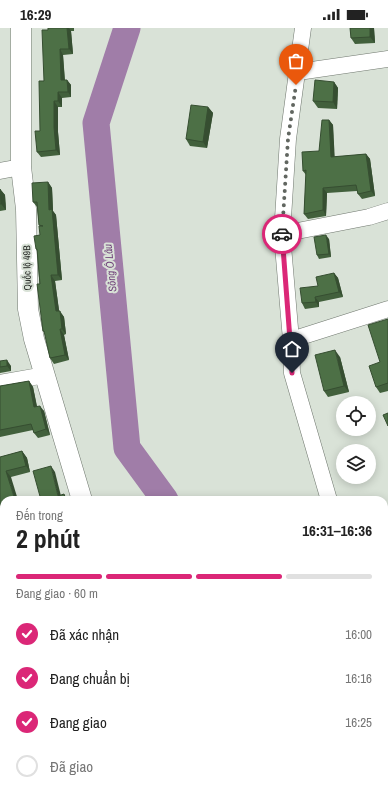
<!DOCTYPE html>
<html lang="vi">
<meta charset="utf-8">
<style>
body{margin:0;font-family:"Archivo Narrow",sans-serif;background:#f2f2f2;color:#222;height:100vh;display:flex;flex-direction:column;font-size:15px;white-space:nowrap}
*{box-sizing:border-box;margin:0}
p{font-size:13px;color:#767676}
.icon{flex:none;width:22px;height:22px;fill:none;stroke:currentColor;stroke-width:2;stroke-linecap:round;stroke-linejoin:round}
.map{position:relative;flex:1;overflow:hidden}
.panel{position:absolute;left:0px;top:468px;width:388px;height:300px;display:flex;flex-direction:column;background:#fff;border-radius:12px 12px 0 0;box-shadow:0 2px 10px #0003}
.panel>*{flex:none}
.fabs{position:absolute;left:336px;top:368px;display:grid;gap:8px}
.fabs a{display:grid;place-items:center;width:40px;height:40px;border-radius:50%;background:#fff;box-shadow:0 2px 10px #0003;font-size:20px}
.pin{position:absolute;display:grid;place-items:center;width:34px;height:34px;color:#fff;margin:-41px -17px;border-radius:50% 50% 50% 0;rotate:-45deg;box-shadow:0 0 4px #0007}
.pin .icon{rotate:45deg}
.courier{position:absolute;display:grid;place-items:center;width:40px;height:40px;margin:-20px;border:3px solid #db2777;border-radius:50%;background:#fff;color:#222;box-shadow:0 1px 5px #0007}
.summary em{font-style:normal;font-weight:700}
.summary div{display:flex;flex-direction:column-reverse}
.summary{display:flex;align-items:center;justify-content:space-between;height:68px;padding:0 16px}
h1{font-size:26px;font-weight:700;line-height:30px}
.bar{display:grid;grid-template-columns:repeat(4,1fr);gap:6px 4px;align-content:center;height:48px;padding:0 16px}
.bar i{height:5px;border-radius:3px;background:#e0e0e0}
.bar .on{background:#db2777}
.bar p{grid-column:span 4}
ol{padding:0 16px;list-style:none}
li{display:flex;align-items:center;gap:12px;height:44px}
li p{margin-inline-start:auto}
li .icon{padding:4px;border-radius:50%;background:#db2777;color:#fff;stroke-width:4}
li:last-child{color:#767676}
li i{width:22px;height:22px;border:2px solid #e0e0e0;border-radius:50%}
.status{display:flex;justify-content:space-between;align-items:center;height:28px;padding:0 20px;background:#fff;direction:ltr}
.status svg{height:11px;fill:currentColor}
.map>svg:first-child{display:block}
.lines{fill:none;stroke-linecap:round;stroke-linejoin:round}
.river{stroke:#a07da8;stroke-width:27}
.minor-casing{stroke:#70786f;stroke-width:17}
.major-casing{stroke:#70786f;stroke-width:21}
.minor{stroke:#fff;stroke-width:16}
.major{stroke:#fff;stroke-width:20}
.wall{fill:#42603c}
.shaded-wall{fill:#364e31}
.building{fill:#4d7046;stroke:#364e31}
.done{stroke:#616660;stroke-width:4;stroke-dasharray:0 7.2}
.route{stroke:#db2777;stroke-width:5}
.labels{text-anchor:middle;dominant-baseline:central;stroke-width:4;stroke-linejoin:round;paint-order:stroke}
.street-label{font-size:10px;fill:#212420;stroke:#d9e2d7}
.water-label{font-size:11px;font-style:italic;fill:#6e3f78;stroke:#d9e2d7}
</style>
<div class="status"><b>16:29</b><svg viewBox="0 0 49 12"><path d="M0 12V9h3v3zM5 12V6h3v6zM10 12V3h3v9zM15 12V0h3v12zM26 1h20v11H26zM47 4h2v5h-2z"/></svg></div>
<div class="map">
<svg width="388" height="768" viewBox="0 0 388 768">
<rect width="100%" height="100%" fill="#d9e2d7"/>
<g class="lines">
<g class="river">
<polyline points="127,0 96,95 127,420 165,472"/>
<polyline points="384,758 388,762"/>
</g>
<defs>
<g id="minor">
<polyline points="303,0 288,111 282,206 291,312 292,345 329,472"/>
<polyline points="298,44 388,31"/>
<polyline points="0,143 21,139"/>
<polyline points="282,206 369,189 388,183"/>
<polyline points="291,312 388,281"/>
<polyline points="0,355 45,347"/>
<polyline points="0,525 4,524"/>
<polyline points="384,640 388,645"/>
<polyline points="0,672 4,671"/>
<polyline points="0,696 4,715"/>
<polyline points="0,766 4,726"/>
</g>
<g id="major">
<polyline points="21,0 21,139 26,181 28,281 34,311 82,472"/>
<polyline points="241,764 246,768"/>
</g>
</defs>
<use href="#minor" class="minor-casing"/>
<use href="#major" class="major-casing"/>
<use href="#minor" class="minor"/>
<use href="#major" class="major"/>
</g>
<g class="wall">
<polygon points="48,0 74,0 74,3 71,3 73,26 63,27 65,52 67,52 71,57 71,69 62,70 62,79 58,79 58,104 60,127 41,129 37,124 40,103"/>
<polygon points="350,0 374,0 375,15 355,16 351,10"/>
<polygon points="334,54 338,60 337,81 318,80 313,73"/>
<polygon points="208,79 213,85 207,120 190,118 186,111"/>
<polygon points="329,92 333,97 334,129 366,126 370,131 375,168 362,171 358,166 357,163 327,165 326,188 308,191 304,186 306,147 303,143 319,123"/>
<polygon points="48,154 52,160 53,183 56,187 62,252 55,253 59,283 64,289 66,306 64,307 69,332 54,336 50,330 45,305 43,303 37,223 36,221 40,207 40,198 39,197 37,179 33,174"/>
<polygon points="0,161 5,167 6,182 0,183"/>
<polygon points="329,211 331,229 319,231 317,227"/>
<polygon points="334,245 338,250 343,269 319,274 319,279 305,281 302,275 318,258"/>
<polygon points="388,291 388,363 380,365 376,359"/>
<polygon points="340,329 349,364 328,369 324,363"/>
<polygon points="0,333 11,338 11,343 0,345"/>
<polygon points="29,353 33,359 37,378 44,383 50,407 38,410 34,405 33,402 0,409 0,358"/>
<polygon points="22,423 27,430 30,444 11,449 4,492 0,486 0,429"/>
<polygon points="388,487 388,513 384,515 384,488"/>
<polygon points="4,586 4,635 0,636 0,587"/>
<polygon points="384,669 388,674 388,693 384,697"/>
<polygon points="261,764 282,764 286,768 266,768"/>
</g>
<g class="shaded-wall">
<polygon points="67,0 69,0 71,3 73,26 69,21"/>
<polygon points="370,0 374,0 375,15 370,9"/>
<polygon points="60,21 63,27 65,58 61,52"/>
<polygon points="67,52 71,57 71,69 68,64"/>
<polygon points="334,54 338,60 337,81 333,74"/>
<polygon points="58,64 62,70 62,79 58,73"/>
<polygon points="54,73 58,79 58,104 60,127 56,122 54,99"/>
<polygon points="208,79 213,85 207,120 203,114"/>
<polygon points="329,92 333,97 335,134 331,129"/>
<polygon points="366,126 370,131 375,168 371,163"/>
<polygon points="48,154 52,160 53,183 56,187 62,252 58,247 49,182"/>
<polygon points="323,160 327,165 326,188 323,182"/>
<polygon points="0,161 5,167 6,182 1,176"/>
<polygon points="326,207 329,211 331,229 329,226"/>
<polygon points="334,245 338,250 343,269 339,264"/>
<polygon points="51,247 55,253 60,289 56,283"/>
<polygon points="315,269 319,274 319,279 316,274"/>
<polygon points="60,283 64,289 66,306 62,301"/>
<polygon points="60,301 64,307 69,332 65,327"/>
<polygon points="335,322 340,329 349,364 344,358"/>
<polygon points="7,332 11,338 11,343 7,338"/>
<polygon points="29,353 33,359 38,385 34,379"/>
<polygon points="40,378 44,383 50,407 46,401"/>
<polygon points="22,423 27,430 30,444 26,438"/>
<polygon points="51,438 55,444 62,472 58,468"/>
<polygon points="6,443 11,449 18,472 15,472"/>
<polygon points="64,466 68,472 66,472"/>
<polygon points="60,764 63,764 64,766 64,768 60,768"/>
<polygon points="171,764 180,764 178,768 169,768"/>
</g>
<g class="building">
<polygon points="48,0 67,0 69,21 60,21 61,52 67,52 68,64 58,64 58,73 54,73 54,99 56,122 37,124 35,103 40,103 39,53 44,53 42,2 48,2"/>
<polygon points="350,0 370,0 370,9 351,10"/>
<polygon points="315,52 334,54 333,74 313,73"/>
<polygon points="191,77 208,79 203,114 186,111"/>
<polygon points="322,92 329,92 331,129 366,126 371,163 358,166 356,157 323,160 323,182 304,186 306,142 303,143 302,124 319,123"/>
<polygon points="48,154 49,182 52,181 58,247 51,247 56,283 60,283 62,301 60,301 65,327 50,330 44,303 43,303 37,256 40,256 37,221 36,221 34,208 40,207 39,198 43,198 39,197 37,174 33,174 32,155"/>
<polygon points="0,161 1,176 0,176"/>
<polygon points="326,207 329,226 317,227 314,209"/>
<polygon points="334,245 339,264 315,269 316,274 302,275 300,260 318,258 316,249"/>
<polygon points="388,291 388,355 376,359 369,338 380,334 368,297"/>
<polygon points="335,322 344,358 324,363 315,327"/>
<polygon points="7,332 7,338 0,339 0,333"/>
<polygon points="29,353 34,379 40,378 46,401 34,405 31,396 0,402 0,358"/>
<polygon points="388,385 388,398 383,387"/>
<polygon points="22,423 26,438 6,443 15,472 4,472 4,492 2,485 0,485 0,429"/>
<polygon points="51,438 58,468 64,466 66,472 41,472 33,443"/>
<polygon points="387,486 388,489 388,506 384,507 384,488"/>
<polygon points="4,586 4,627 0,628 0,587"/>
<polygon points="384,669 388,674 388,683 384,687"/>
<rect x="44" y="764" width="16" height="4"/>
<polygon points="94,764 171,764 169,768 88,768 89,765 94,766"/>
<polygon points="220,764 223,764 228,768 218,768"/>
<polygon points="264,764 282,764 286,768 269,768"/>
<polygon points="311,765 313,768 306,768"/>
</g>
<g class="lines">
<polyline class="done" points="282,206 288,111 296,57"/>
<polyline class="route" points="282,206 290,312 292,345"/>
</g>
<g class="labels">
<g class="street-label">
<text transform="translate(27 240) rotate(-91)">Quốc lộ 49B</text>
</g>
<g class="water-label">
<text transform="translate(110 240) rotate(-96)">Sông Ô Lâu</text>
</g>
</g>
</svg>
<div class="fabs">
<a><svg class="icon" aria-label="locate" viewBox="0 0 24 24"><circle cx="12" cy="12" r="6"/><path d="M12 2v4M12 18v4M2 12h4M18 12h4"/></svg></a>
<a><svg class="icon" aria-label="layers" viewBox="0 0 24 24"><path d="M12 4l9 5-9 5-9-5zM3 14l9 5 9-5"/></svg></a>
</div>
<div class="pin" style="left:296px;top:57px;background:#ea580c"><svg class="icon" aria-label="bag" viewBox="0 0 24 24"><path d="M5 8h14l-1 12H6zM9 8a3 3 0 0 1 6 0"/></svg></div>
<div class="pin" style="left:292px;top:345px;background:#1f2937"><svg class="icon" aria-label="home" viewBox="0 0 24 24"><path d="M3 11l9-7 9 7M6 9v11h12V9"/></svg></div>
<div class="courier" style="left:282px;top:206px"><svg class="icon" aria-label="car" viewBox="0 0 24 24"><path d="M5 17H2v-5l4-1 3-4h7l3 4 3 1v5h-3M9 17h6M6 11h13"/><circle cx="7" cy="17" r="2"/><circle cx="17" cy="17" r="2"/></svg></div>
<section class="panel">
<div class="summary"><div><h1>2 phút</h1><p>Đến trong</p></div><em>16:31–16:36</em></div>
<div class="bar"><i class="on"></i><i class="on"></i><i class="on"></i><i></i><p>Đang giao · 60 m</p></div>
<ol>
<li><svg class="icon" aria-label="check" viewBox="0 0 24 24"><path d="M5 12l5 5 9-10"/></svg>Đã xác nhận<p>16:00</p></li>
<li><svg class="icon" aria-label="check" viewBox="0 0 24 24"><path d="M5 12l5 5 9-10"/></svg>Đang chuẩn bị<p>16:16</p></li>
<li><svg class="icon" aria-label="check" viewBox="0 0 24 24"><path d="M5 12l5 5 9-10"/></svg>Đang giao<p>16:25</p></li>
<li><i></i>Đã giao</li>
</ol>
</section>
</div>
